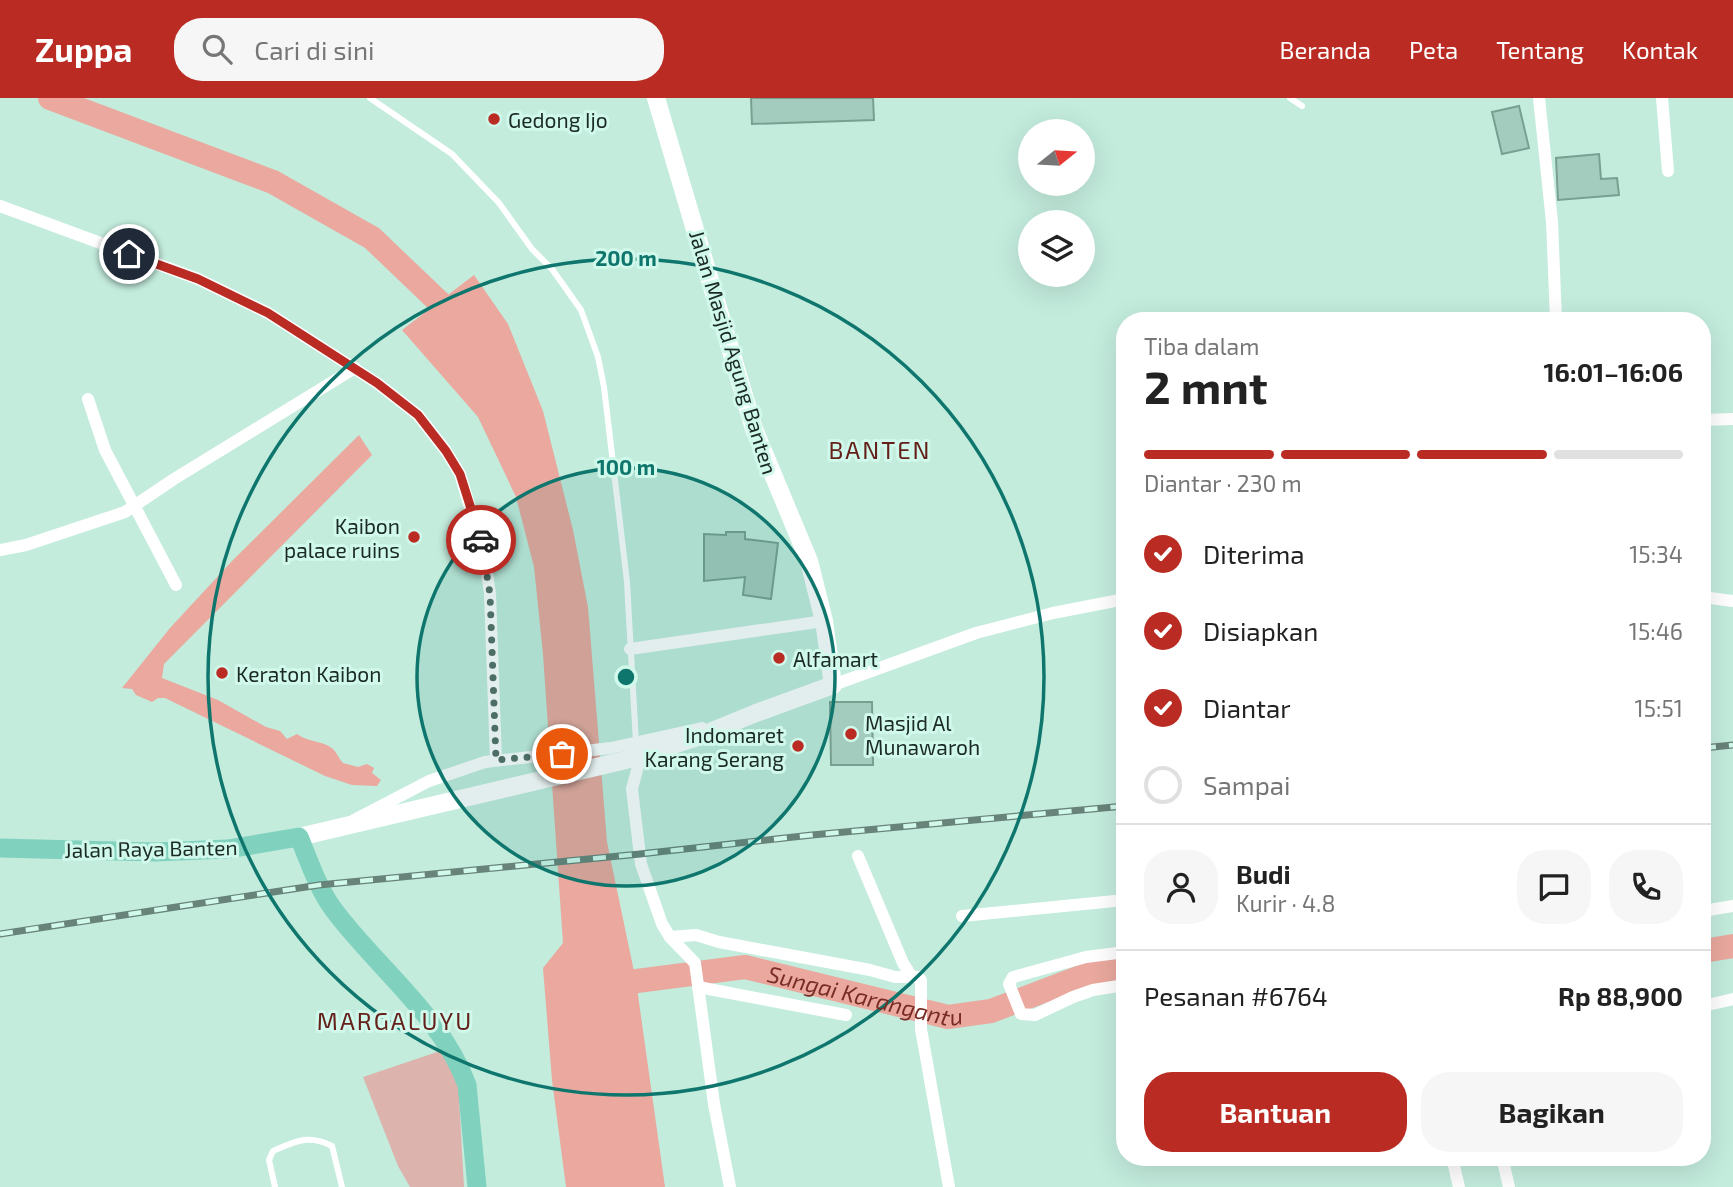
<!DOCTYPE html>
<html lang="id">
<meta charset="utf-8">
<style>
body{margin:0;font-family:"Exo 2",sans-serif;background:#f6f6f6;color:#222;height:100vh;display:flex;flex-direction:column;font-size:26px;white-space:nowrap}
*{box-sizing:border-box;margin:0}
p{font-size:23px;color:#767676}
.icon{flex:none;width:38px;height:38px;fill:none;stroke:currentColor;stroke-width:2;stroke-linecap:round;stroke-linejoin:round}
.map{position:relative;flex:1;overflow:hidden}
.side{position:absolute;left:1116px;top:214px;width:595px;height:854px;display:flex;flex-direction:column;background:#fff;border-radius:28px;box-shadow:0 7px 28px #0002}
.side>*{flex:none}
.needle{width:46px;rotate:72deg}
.buttons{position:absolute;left:1018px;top:21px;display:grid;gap:14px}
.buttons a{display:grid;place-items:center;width:77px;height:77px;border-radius:50%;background:#fff;box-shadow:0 7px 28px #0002;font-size:35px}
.pin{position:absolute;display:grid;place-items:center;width:60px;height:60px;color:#fff;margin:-30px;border:4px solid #fff;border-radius:50%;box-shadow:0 2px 7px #0007}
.courier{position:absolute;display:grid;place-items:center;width:70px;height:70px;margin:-35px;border:5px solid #ba2c23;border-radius:50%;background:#fff;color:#222;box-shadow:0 2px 9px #0007}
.headline em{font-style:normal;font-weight:700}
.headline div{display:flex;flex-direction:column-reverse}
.headline{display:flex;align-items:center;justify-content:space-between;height:119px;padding:0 28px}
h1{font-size:46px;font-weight:700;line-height:52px}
.bar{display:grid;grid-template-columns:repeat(4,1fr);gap:10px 7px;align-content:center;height:84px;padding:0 28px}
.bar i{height:9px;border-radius:5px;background:#e0e0e0}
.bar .current{background:#ba2c23}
.bar p{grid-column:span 4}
.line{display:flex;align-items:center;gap:18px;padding:0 28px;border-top:2px solid #e0e0e0}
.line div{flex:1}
.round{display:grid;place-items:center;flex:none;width:74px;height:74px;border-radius:28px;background:#f6f6f6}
ol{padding:0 28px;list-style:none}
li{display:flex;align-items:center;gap:21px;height:77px}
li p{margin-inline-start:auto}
li .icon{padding:7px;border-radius:50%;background:#ba2c23;color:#fff;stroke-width:4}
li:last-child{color:#767676}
li i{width:38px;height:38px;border:4px solid #e0e0e0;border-radius:50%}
.action{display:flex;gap:14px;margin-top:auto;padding:14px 28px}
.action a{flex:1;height:80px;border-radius:28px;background:#ba2c23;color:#fff;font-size:28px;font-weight:700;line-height:80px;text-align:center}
.action a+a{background:#f6f6f6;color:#222}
header{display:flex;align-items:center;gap:42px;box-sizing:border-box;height:98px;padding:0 35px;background:#ba2c23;color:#fff}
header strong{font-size:33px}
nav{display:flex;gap:38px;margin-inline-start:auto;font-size:24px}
.search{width:490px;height:63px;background:#f6f6f6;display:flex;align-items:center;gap:18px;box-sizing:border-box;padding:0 24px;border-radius:28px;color:#767676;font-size:26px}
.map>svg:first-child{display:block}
.green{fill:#dcb4ad}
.water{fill:#eaa89e}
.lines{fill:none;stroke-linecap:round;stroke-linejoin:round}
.river{stroke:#eaa89e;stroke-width:24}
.building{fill:#a4ccbe;stroke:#799f92;stroke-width:2}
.lane{stroke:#fff;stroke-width:6}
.street{stroke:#fff;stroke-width:12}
.secondary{stroke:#fff;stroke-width:18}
.primary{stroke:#80d1bd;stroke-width:19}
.rail-casing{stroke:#688379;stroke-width:7}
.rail{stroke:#d0f9eb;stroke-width:4.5;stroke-dasharray:13;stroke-linecap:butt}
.done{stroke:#566e65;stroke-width:7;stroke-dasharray:0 12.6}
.route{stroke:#ba2c23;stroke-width:9}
.ring{fill:none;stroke:#0f766e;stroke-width:3.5}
.poi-dot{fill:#ba2c23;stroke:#d0f9eb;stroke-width:2.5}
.labels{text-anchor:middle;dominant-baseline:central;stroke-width:6;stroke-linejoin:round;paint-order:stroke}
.poi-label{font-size:21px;fill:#1b2a25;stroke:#d0f9eb;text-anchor:start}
.street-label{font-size:21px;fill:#1b2a25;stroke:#d0f9eb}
.water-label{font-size:23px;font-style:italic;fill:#792c24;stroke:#d0f9eb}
.quarter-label{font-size:24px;letter-spacing:2px;fill:#642019;stroke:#d0f9eb}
.centre{fill:#0f766e;stroke:#d0f9eb;stroke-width:3.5}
.ring-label{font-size:21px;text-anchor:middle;font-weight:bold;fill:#0f766e;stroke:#d0f9eb;stroke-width:6;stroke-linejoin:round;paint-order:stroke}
</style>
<header>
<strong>Zuppa</strong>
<div class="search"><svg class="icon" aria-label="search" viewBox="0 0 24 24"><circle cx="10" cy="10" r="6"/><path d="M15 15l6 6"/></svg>Cari di sini</div>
<nav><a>Beranda</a><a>Peta</a><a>Tentang</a><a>Kontak</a></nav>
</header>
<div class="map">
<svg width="1733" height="1089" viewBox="0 0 1733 1089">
<rect width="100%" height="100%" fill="#c3ecdd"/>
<polygon class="green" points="443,952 458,981 464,1089 410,1089 398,1068 363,979"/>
<g class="water">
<polygon points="474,177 508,226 543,313 573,432 588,509 607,744 636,883 665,1089 566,1089 552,982 543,870 563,845 543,556 534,469 516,399 478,319 402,232"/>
<path d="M359,337l13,20 -208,209 -2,14 56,22 48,27 14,4 7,8 10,-5c10,8 25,6 36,15 4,4 6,10 10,14l15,4 9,-3 7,4 -2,5 9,7 -4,6 -25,-1 -27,-9 -160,-78h-7l-6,4 -16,-7 -4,-6 -10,-1 48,-60 63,-68z"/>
</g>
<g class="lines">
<g class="river">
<polyline points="50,0 273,84 372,140 439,204 459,231"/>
<polyline points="1703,853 1733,848"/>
<path id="s1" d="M606,887l139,-18 203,50 43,-6 103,-39 31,-3"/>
</g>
</g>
<g class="building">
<polygon points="751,0 873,0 874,22 752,26"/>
<polygon points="1519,8 1529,50 1502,56 1492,14"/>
<polygon points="1599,56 1601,81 1617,80 1619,97 1558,102 1556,60"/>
<polygon points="726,434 745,434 745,441 778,445 771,501 743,497 745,479 704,483 704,436 726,437"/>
<polygon points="830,604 872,604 873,667 831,667"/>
</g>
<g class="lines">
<g class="lane">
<polyline points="370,0 452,56 499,105 532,151 552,171 581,212 598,259 604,289 627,484 636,645"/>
<polyline points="1290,0 1302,8"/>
<path d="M275,1089l-6,-27 4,-9c23,-10 36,-17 59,-5l10,41"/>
</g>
<g class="street">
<polyline points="1539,0 1552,124 1556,222"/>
<polyline points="1662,0 1668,73"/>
<polyline points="0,108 198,181 268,215 377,285 418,317 446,353 460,376 485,460 490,496 496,662"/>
<polyline points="88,301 105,352 176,487"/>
<polyline points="1703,322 1733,321"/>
<polyline points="0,452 26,447 125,414 174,381 355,270"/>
<polyline points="1703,499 1733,503"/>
<polyline points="630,551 824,523"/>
<polyline points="833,587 976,535 1053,515 1125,501"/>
<polyline points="641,657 632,691 641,766 662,826 670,839 695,865 714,1006 730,1089"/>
<polyline points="354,722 429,683 485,664 611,650 702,630"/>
<polyline points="858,758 903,865 912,879 918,879 921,882 921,931 949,1089"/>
<polyline points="1703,813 1733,808"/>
<polyline points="962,818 1125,802"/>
<polyline points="670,839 696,837 719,844 870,872 895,879 912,879"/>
<polyline points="1125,854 1086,859 1013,879 1009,886 1021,916 1035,917 1073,899 1093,892 1125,887"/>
<polyline points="698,889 846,917"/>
<polyline points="1703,908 1733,901"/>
<polyline points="1452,1059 1459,1089"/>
<polyline points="1502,1059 1509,1089"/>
</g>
<polyline class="secondary" points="299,739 626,662 695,640 756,615 833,587 824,523 809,463 754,331 656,0"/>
<path class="primary" d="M0,750l155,4 73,-3 71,-12c11,26 20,55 38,77 43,56 105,103 130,171l10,102"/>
<defs>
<g id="rail">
<polyline points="1703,650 1733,647"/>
<polyline points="0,836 319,787 640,756 812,737 1125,708"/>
</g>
</defs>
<use href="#rail" class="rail-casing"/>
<use href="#rail" class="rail"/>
</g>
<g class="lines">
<polyline class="done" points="481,442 490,496 496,662 562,656"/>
<polyline class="route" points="129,156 198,181 268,215 377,285 418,317 446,353 460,376 481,442"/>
</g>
<circle cx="626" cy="579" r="209" fill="#0f766e" fill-opacity=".12"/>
<g class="ring">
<circle cx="626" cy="579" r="209"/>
<circle cx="626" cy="579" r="418"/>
</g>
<g class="poi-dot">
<circle cx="494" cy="21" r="7"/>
<circle cx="414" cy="439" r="7"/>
<circle cx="779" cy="560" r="7"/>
<circle cx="222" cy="575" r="7"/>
<circle cx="851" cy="636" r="7"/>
<circle cx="798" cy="648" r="7"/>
</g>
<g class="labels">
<g class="poi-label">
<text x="508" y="21">Gedong Ijo</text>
<text x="400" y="427" text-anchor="end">Kaibon<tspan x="400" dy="24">palace ruins</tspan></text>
<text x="793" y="560">Alfamart</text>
<text x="236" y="575">Keraton Kaibon</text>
<text x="865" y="624">Masjid Al<tspan x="865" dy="24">Munawaroh</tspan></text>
<text x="784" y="636" text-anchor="end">Indomaret<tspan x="784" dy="24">Karang Serang</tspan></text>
</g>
<g class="street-label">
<text transform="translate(734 254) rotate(73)">Jalan Masjid Agung Banten</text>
<text transform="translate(151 750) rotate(-1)">Jalan Raya Banten</text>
</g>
<g class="water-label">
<text stroke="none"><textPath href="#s1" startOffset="264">Sungai Karangantu</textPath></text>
</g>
<g class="quarter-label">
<text x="880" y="351">BANTEN</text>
<text x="395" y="922">MARGALUYU</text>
</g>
</g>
<circle cx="626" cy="579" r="10" class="centre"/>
<g class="ring-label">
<text x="626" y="168">200 m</text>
<text x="626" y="377">100 m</text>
</g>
</svg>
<div class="buttons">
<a><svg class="needle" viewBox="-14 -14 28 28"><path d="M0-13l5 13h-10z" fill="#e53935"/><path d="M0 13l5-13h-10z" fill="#767676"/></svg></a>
<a><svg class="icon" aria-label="layers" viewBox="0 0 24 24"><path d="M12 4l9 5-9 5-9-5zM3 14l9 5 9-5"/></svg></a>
</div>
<div class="pin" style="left:562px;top:656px;background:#ea580c"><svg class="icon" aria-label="bag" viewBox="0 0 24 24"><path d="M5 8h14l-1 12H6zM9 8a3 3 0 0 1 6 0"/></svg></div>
<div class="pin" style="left:129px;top:156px;background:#1f2937"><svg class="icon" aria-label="home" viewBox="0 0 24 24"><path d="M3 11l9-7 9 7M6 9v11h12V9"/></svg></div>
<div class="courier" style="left:481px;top:442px"><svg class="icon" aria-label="car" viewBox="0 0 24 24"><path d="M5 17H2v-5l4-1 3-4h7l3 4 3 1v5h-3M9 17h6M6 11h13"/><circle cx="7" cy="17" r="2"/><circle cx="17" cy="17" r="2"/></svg></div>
<section class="side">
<div class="headline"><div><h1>2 mnt</h1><p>Tiba dalam</p></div><em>16:01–16:06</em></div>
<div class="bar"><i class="current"></i><i class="current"></i><i class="current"></i><i></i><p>Diantar · 230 m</p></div>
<ol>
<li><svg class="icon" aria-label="check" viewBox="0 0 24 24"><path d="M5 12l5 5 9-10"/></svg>Diterima<p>15:34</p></li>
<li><svg class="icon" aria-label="check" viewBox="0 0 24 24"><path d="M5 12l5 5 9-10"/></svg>Disiapkan<p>15:46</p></li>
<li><svg class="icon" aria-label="check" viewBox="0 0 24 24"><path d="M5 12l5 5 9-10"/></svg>Diantar<p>15:51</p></li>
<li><i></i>Sampai</li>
</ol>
<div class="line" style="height:126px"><a class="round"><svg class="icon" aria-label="person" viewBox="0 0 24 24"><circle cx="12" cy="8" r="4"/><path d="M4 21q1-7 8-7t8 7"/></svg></a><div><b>Budi</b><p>Kurir · 4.8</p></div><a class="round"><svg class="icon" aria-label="chat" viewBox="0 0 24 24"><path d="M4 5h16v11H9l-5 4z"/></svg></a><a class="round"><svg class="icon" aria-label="phone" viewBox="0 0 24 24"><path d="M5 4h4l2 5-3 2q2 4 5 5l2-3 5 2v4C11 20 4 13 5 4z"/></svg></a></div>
<div class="line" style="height:91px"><div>Pesanan #6764</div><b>Rp 88,900</b></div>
<div class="action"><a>Bantuan</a><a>Bagikan</a></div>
</section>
</div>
